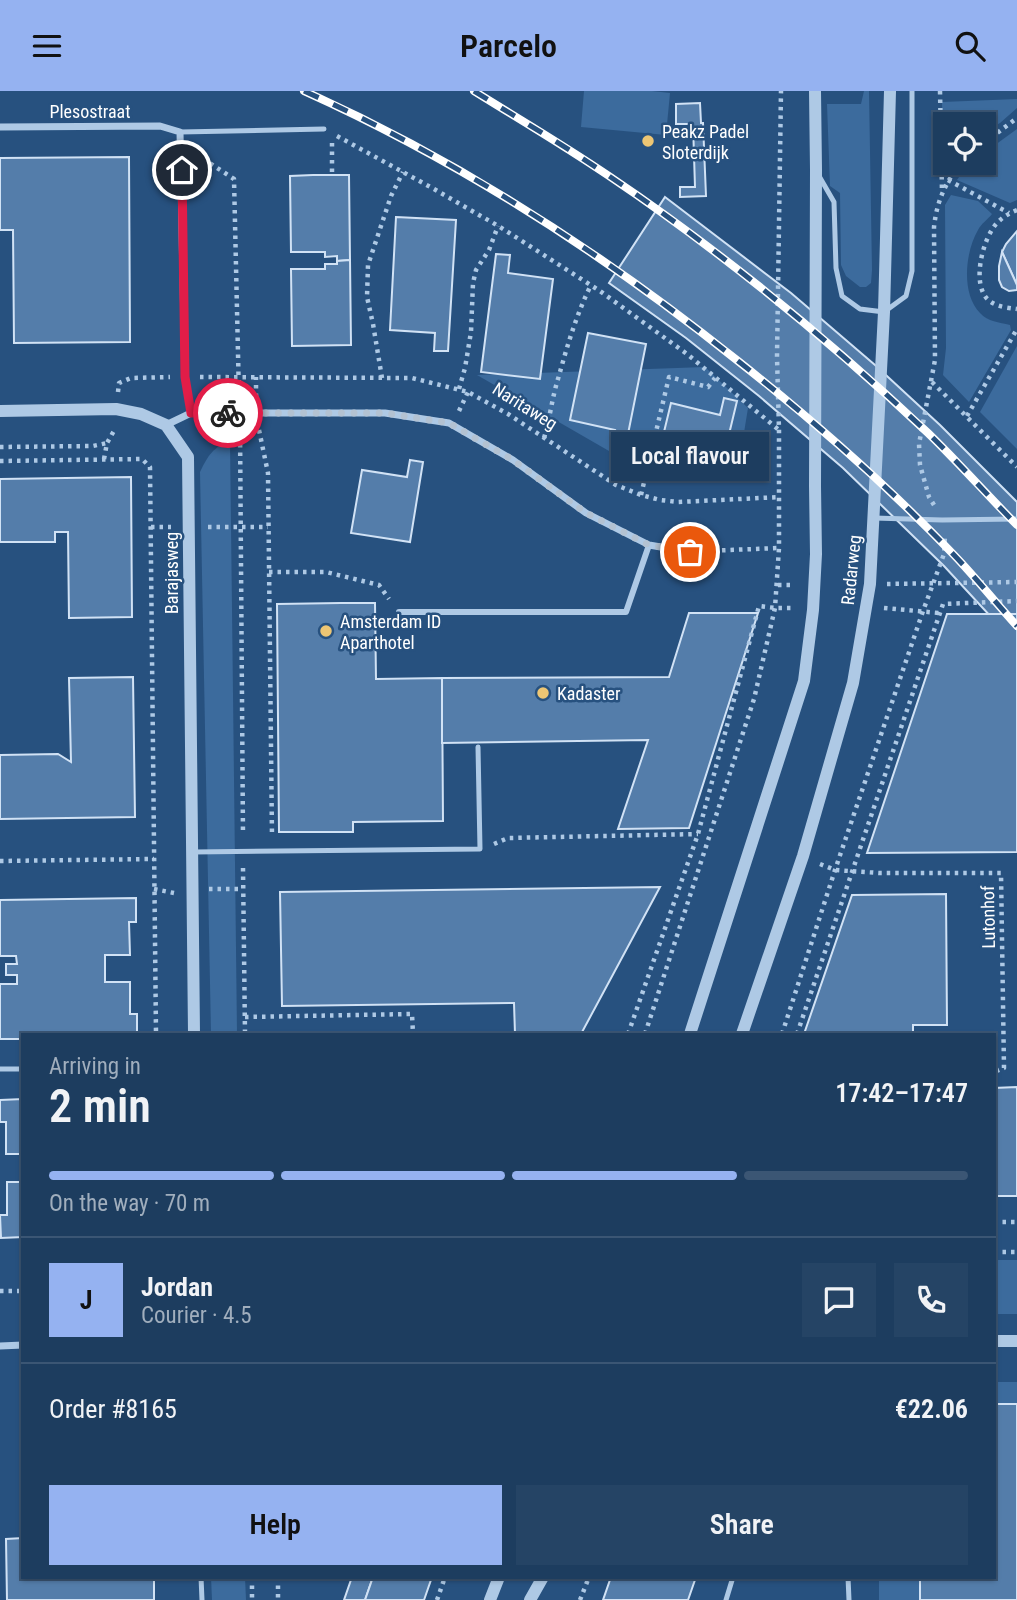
<!DOCTYPE html>
<meta charset="utf-8">
<style>
body{margin:0;font-family:"Roboto Condensed",sans-serif;background:#254465;color:#f1f3f6;height:100vh;display:flex;flex-direction:column;font-size:26px;white-space:nowrap}
*{box-sizing:border-box;margin:0}
p{font-size:23px;color:#a0aebd}
.icon{flex:none;width:38px;height:38px;fill:none;stroke:currentColor;stroke-width:2;stroke-linecap:round;stroke-linejoin:round}
.map{position:relative;flex:1;overflow:hidden}
.details{position:absolute;left:21px;top:942px;width:975px;height:546px;display:flex;flex-direction:column;background:#1d3d5f;border-radius:0px;box-shadow:0 2px 5px #0004,0 0 0 2px #3b5674}
.details>*{flex:none}
.tools{position:absolute;left:933px;top:21px;display:grid;gap:14px}
.tools a{display:grid;place-items:center;width:63px;height:63px;border-radius:0px;background:#1d3d5f;box-shadow:0 2px 5px #0004,0 0 0 2px #3b5674;font-size:35px}
.pin{position:absolute;display:grid;place-items:center;width:60px;height:60px;color:#fff;margin:-30px;border:4px solid #fff;border-radius:50%;box-shadow:0 2px 7px #0007}
.courier{position:absolute;display:grid;place-items:center;width:70px;height:70px;margin:-35px;border:5px solid #e11d48;border-radius:50%;background:#fff;color:#222;box-shadow:0 2px 9px #0007}
.bubble{position:absolute;height:49px;border-radius:0px;background:#1d3d5f;box-shadow:0 2px 5px #0004,0 0 0 2px #3b5674;font-size:23px;font-weight:600;line-height:49px;text-align:center}
.overview em{font-style:normal;font-weight:600}
.overview div{display:flex;flex-direction:column-reverse}
.overview{display:flex;align-items:center;justify-content:space-between;height:119px;padding:0 28px}
h1{font-size:46px;font-weight:600;line-height:52px}
.bar{display:grid;grid-template-columns:repeat(4,1fr);gap:10px 7px;align-content:center;height:84px;padding:0 28px}
.bar i{height:9px;border-radius:5px;background:#3b5674}
.bar .current{background:#95b2f1}
.bar p{grid-column:span 4}
.line{display:flex;align-items:center;gap:18px;padding:0 28px;border-top:2px solid #3b5674}
.line div{flex:1}
.round{display:grid;place-items:center;flex:none;width:74px;height:74px;border-radius:0px;background:#254465}
.cta{display:flex;gap:14px;margin-top:auto;padding:14px 28px}
.cta a{flex:1;height:80px;border-radius:0px;background:#95b2f1;color:#111;font-size:28px;font-weight:600;line-height:80px;text-align:center}
.cta a+a{background:#254465;color:#f1f3f6}
header{display:flex;justify-content:space-between;align-items:center;height:91px;padding:0 28px;background:#95b2f1;color:#111;font-size:32px;font-weight:600}
.map>svg:first-child{display:block}
.green{fill:#3c6b9d}
.building{fill:#547daa;stroke:#d1e2f5;stroke-width:2}
.lines{fill:none;stroke-linecap:round;stroke-linejoin:round}
.path{stroke:#aec9e5;stroke-width:4.5;stroke-dasharray:3.5 5;stroke-linecap:butt}
.service{stroke:#aec9e5;stroke-width:5}
.pedestrian{stroke:#aec9e5;stroke-width:6}
.minor{stroke:#aec9e5;stroke-width:7}
.tertiary{stroke:#aec9e5;stroke-width:12}
.rail-casing{stroke:#fff;stroke-width:8}
.rail{stroke:#27517f;stroke-width:5;stroke-dasharray:16;stroke-linecap:butt}
.done{stroke:#b3c2d2;stroke-width:7;stroke-dasharray:0 12.6}
.route{stroke:#e11d48;stroke-width:9}
.poi-dot{fill:#edc674;stroke:#27517f;stroke-width:2.5}
.labels{text-anchor:middle;dominant-baseline:central;stroke-width:5;stroke-linejoin:round;paint-order:stroke}
.street-label{font-size:18px;fill:#fff;stroke:#27517f}
.poi-label{font-size:18px;fill:#fff;stroke:#27517f;text-anchor:start}
</style>
<header><svg class="icon" aria-label="menu" viewBox="0 0 24 24"><path d="M4 6h16M4 12h16M4 18h16"/></svg>Parcelo<svg class="icon" aria-label="search" viewBox="0 0 24 24"><circle cx="10" cy="10" r="6"/><path d="M15 15l6 6"/></svg></header>
<div class="map">
<svg width="1017" height="1509" viewBox="0 0 1017 1509">
<rect width="100%" height="100%" fill="#27517f"/>
<g class="green">
<polygon points="584,0 652,0 670,2 666,44 581,36"/>
<polygon points="864,0 869,0 872,179 871,192 866,196 860,196 846,185 841,174 840,102 830,95 827,13 861,13"/>
<polygon points="1017,8 1017,17 1000,32 984,41 984,33 945,33 945,72 949,72 945,77 943,75 942,11"/>
<path d="M1017,38v71l-7,3 -53,-23c9,-13 11,-17 27,-17v-10z"/>
<path d="M951,104l27,6 14,13c-4,5 -11,10 -14,16 -13,22 -17,64 2,83 8,9 19,9 30,12l1,5 -42,72 -26,-27 3,-27 -1,-143z"/>
<polygon points="1017,255 1017,358 980,321"/>
<polygon points="705,276 748,317 736,391 674,386 646,379 609,360 477,284"/>
<path d="M230,349l7,594h-26l-11,-562c8,-17 13,-24 30,-32z"/>
<rect x="994" y="1169" width="23" height="54"/>
<polygon points="994,1291 1017,1291 1017,1509 879,1509 879,1486 994,1486"/>
<polygon points="211,1486 245,1486 246,1509 212,1509"/>
</g>
<g class="building">
<polygon points="700,12 701,32 703,32 706,105 680,106 680,96 695,96 693,33 676,33 676,13"/>
<polygon points="129,66 130,251 14,252 13,139 0,139 0,67"/>
<polygon points="313,84 349,84 350,169 337,170 337,165 325,166 325,161 291,161 290,85"/>
<polygon points="665,106 791,202 875,274 940,334 1017,411 1017,554 944,475 843,377 759,305 686,247 609,192"/>
<polygon points="396,126 456,129 448,260 434,260 435,242 390,239"/>
<polygon points="1017,140 1017,194 1002,161 1006,153"/>
<polygon points="1002,161 1017,194 1017,199 1009,200 1002,196 999,189 999,175"/>
<polygon points="496,163 510,164 508,182 553,188 540,288 481,281"/>
<polygon points="350,169 351,254 292,255 291,178 325,178 325,173 337,173 337,170"/>
<polygon points="588,242 646,253 625,358 611,355 615,339 570,329"/>
<polygon points="724,307 737,310 718,389 656,374 671,312 720,324"/>
<polygon points="410,369 423,371 410,451 351,442 362,379 407,386"/>
<polygon points="131,386 132,526 69,527 68,441 55,441 55,451 0,451 0,388"/>
<polygon points="341,512 375,512 376,588 442,587 443,730 353,731 353,741 279,741 277,513"/>
<polygon points="689,522 758,522 689,737 618,738 648,649 442,652 442,587 669,586"/>
<polygon points="947,523 1017,523 1017,761 867,762"/>
<polygon points="133,586 135,726 0,728 0,664 58,663 71,671 69,587"/>
<polygon points="660,796 581,943 515,943 514,912 282,915 280,801"/>
<polygon points="946,803 947,934 913,934 913,943 804,943 852,804"/>
<polygon points="136,807 136,831 129,831 130,864 105,864 105,891 130,891 130,923 137,923 137,943 23,943 23,948 0,948 0,893 17,893 17,884 6,884 6,873 17,873 16,865 0,865 0,809"/>
<polygon points="1017,996 1017,1105 994,1105 994,997"/>
<polygon points="23,1008 23,1063 6,1063 6,1031 0,1031 0,1009"/>
<polygon points="7,1091 23,1091 23,1146 1,1147 0,1124 7,1124"/>
<polygon points="994,1313 1017,1313 1017,1509 920,1509 920,1486 994,1486"/>
<polygon points="23,1447 23,1486 154,1486 154,1509 7,1509 6,1448"/>
<polygon points="352,1486 373,1486 365,1509 344,1509"/>
<polygon points="373,1486 432,1486 424,1509 365,1509"/>
<polygon points="611,1486 696,1486 688,1509 603,1509"/>
</g>
<g class="lines">
<g class="path">
<polyline points="940,0 942,101"/>
<polyline points="337,45 434,98 500,136 600,200 687,263 779,339"/>
<polyline points="332,52 332,83"/>
<polyline points="984,52 1017,27"/>
<polyline points="196,63 234,88 239,306"/>
<polyline points="948,89 1009,122"/>
<path d="M1017,119c-7,3 -13,6 -19,12 -15,14 -29,66 -7,80 7,5 18,6 26,7"/>
<polyline points="200,286 412,287 468,301 508,323 616,394 641,404 660,409 678,411 780,406"/>
<polyline points="382,287 373,233 367,206 368,174 391,105 403,81"/>
<polyline points="932,291 1017,376"/>
<polyline points="459,298 465,277 471,241 473,192 476,179 489,159 498,135"/>
<polyline points="118,301 119,292 131,287 170,286"/>
<polyline points="256,306 256,286"/>
<polyline points="459,320 468,301"/>
<polyline points="967,325 1017,238"/>
<polyline points="240,336 243,744"/>
<polyline points="259,339 268,382 272,746"/>
<path d="M544,347c6,-20 8,-40 14,-59 9,-32 18,-64 33,-94"/>
<polyline points="0,356 93,355 107,352"/>
<polyline points="104,368 107,352 115,338"/>
<polyline points="0,370 142,368 150,376 156,943"/>
<polyline points="641,404 669,286 708,296 715,287"/>
<path d="M934,414l-5,-8 -9,-32 -1,-21 16,-84 -1,-133c3,-27 11,-42 26,-64"/>
<polyline points="151,436 171,436"/>
<polyline points="208,436 268,436"/>
<polyline points="705,460 779,457"/>
<polyline points="269,481 326,481 379,494 389,508"/>
<polyline points="887,493 1017,491"/>
<polyline points="778,494 794,494"/>
<polyline points="884,517 939,522"/>
<polyline points="494,753 508,747 698,743"/>
<polyline points="0,770 154,768"/>
<polyline points="820,773 835,779 879,782 1001,782 1004,977 994,981"/>
<polyline points="243,777 245,943"/>
<polyline points="154,798 174,802"/>
<polyline points="209,798 243,798"/>
<polyline points="245,926 412,923 413,943"/>
<polyline points="628,943 698,743 759,515 775,517 795,517"/>
<polyline points="645,943 754,608 775,517 779,457 779,339 777,266 781,0"/>
<polyline points="782,943 835,779 923,520 944,463 945,445"/>
<polyline points="797,943 943,513 1017,510"/>
<polyline points="994,1131 1017,1131"/>
<polyline points="994,1161 1017,1161"/>
<polyline points="0,1200 23,1200"/>
<polyline points="252,1486 252,1509"/>
<polyline points="278,1486 278,1509"/>
<polyline points="437,1509 445,1486"/>
<polyline points="580,1509 589,1486"/>
</g>
<g class="service">
<polyline points="180,41 324,38"/>
<polyline points="819,85 834,111 836,177 842,205 860,218 884,221 906,205 912,180 912,0"/>
<polyline points="874,427 942,429 1017,428"/>
<polyline points="194,761 480,758 478,656"/>
<polyline points="0,978 23,978"/>
<polyline points="201,1486 202,1509"/>
<polyline points="848,1486 849,1509"/>
<polyline points="726,1509 733,1486"/>
</g>
<polyline class="pedestrian" points="399,521 626,521 649,454"/>
<g class="minor">
<polyline points="0,36 160,35 180,41 185,286 191,322 166,334"/>
<polyline points="191,322 385,322 449,332 513,369 586,422 649,454 690,461"/>
<polyline points="0,1255 23,1254"/>
</g>
<g class="tertiary">
<polyline points="0,320 116,318 141,323 166,334 188,366 194,943"/>
<polyline points="690,943 804,590 813,519 816,463 815,395 816,79 815,0"/>
<polyline points="742,943 803,765 853,592 870,493 884,221 890,0"/>
<polyline points="994,1250 1017,1250"/>
<polyline points="490,1509 499,1486"/>
<polyline points="530,1509 543,1486"/>
</g>
<defs>
<g id="rail">
<path d="M304,0c156,70 301,164 434,270 76,60 149,124 216,194 22,23 42,48 63,71"/>
<path d="M474,0c45,28 91,55 135,85 113,76 220,164 319,257 31,30 59,62 89,92"/>
</g>
</defs>
<use href="#rail" class="rail-casing"/>
<use href="#rail" class="rail"/>
</g>
<g class="lines">
<polyline class="done" points="228,322 385,322 449,332 513,369 586,422 649,454 690,461"/>
<polyline class="route" points="182,79 185,286 191,322 228,322"/>
</g>
<g class="poi-dot">
<circle cx="648" cy="50" r="7"/>
<circle cx="326" cy="540" r="7"/>
<circle cx="543" cy="602" r="7"/>
</g>
<g class="labels">
<g class="street-label">
<text x="90" y="20">Plesostraat</text>
<text transform="translate(525 315) rotate(32)">Naritaweg</text>
<text transform="translate(851 479) rotate(-84)">Radarweg</text>
<text transform="translate(171 482) rotate(-90)">Barajasweg</text>
<text transform="translate(988 826) rotate(-91)">Lutonhof</text>
</g>
<g class="poi-label">
<text x="662" y="40">Peakz Padel<tspan x="662" dy="21">Sloterdijk</tspan></text>
<text x="340" y="530">Amsterdam ID<tspan x="340" dy="21">Aparthotel</tspan></text>
<text x="557" y="602">Kadaster</text>
</g>
</g>
</svg>
<div class="tools">
<a><svg class="icon" aria-label="locate" viewBox="0 0 24 24"><circle cx="12" cy="12" r="6"/><path d="M12 2v4M12 18v4M2 12h4M18 12h4"/></svg></a>
</div>
<div class="pin" style="left:690px;top:461px;background:#ea580c"><svg class="icon" aria-label="bag" viewBox="0 0 24 24"><path d="M5 8h14l-1 12H6zM9 8a3 3 0 0 1 6 0"/></svg></div>
<div class="pin" style="left:182px;top:79px;background:#1f2937"><svg class="icon" aria-label="home" viewBox="0 0 24 24"><path d="M3 11l9-7 9 7M6 9v11h12V9"/></svg></div>
<div class="courier" style="left:228px;top:322px"><svg class="icon" aria-label="bike" viewBox="0 0 24 24"><circle cx="6" cy="16" r="4"/><circle cx="18" cy="16" r="4"/><path d="M6 16l4-8h5l3 8M10 8l3 8H6M13 5h3"/></svg></div>
<div class="bubble" style="left:611px;top:341px;width:158px">Local flavour</div>
<section class="details">
<div class="overview"><div><h1>2 min</h1><p>Arriving in</p></div><em>17:42–17:47</em></div>
<div class="bar"><i class="current"></i><i class="current"></i><i class="current"></i><i></i><p>On the way · 70 m</p></div>
<div class="line" style="height:126px"><b class="round" style="background:#95b2f1;color:#111">J</b><div><b>Jordan</b><p>Courier · 4.5</p></div><a class="round"><svg class="icon" aria-label="chat" viewBox="0 0 24 24"><path d="M4 5h16v11H9l-5 4z"/></svg></a><a class="round"><svg class="icon" aria-label="phone" viewBox="0 0 24 24"><path d="M5 4h4l2 5-3 2q2 4 5 5l2-3 5 2v4C11 20 4 13 5 4z"/></svg></a></div>
<div class="line" style="height:91px"><div>Order #8165</div><b>€22.06</b></div>
<div class="cta"><a>Help</a><a>Share</a></div>
</section>
</div>
